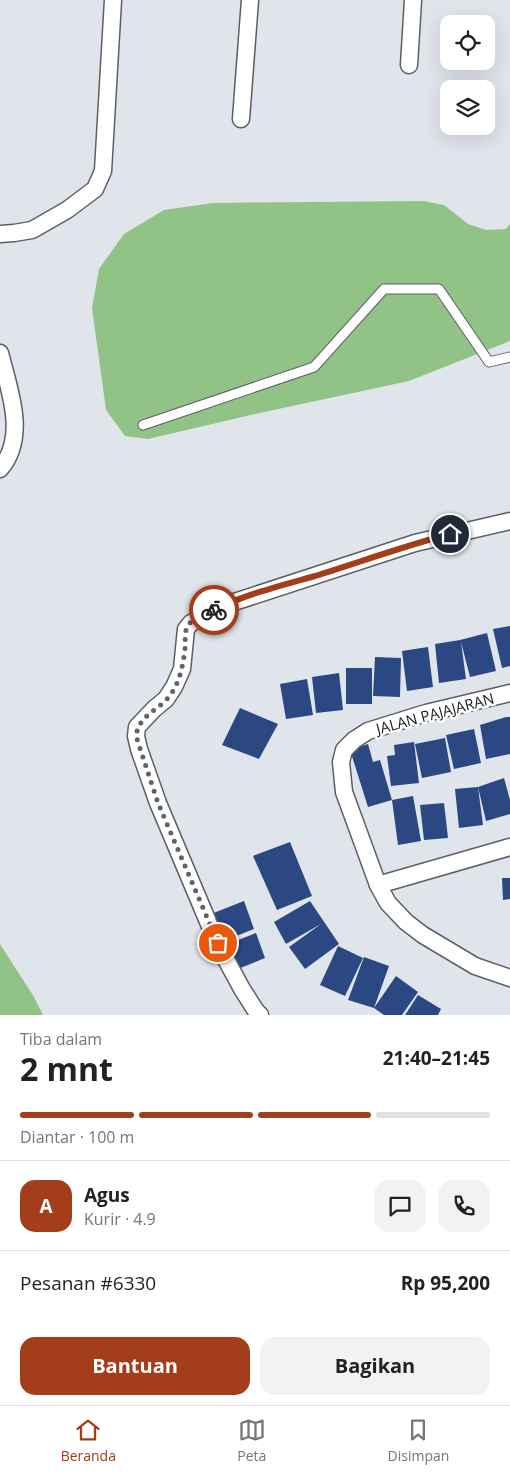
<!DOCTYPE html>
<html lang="id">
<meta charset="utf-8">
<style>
body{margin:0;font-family:"Open Sans",sans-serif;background:#f2f2f2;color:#222;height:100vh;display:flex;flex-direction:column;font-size:19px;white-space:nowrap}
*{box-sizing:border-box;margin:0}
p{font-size:16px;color:#767676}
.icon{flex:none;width:28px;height:28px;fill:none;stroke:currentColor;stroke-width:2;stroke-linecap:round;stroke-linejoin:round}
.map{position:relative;height:1015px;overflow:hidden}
.details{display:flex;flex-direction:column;background:#fff;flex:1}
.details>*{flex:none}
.buttons{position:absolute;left:440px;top:15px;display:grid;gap:10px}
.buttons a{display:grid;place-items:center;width:55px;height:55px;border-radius:10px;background:#fff;box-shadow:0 5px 20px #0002;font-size:25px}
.pin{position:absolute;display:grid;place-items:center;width:42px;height:42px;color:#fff;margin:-21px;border:2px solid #fff;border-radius:50%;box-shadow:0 1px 5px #0007}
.courier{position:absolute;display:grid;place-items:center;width:50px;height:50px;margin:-25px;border:4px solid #a43d19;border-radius:50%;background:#fff;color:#222;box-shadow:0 1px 6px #0007}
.summary em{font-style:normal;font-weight:700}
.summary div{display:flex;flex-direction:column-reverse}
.summary{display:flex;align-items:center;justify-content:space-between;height:85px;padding:0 20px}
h1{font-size:32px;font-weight:700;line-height:38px}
.bar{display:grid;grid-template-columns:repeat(4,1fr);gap:8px 5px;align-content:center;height:60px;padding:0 20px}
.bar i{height:6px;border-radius:4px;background:#e0e0e0}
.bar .active{background:#a43d19}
.bar p{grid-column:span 4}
.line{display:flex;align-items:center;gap:12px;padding:0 20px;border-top:1px solid #e0e0e0}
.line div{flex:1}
.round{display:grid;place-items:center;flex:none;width:52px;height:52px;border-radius:15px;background:#f2f2f2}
.cta{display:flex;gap:10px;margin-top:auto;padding:10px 20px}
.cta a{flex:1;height:58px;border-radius:15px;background:#a43d19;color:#fff;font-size:20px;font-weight:700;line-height:58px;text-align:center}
.cta a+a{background:#f2f2f2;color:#222}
.tab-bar{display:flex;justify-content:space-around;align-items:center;height:70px;border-top:1px solid #e0e0e0;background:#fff;font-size:14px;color:#767676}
.tab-bar a{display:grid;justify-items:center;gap:2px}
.tab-bar .active{color:#a43d19}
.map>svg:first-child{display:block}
.green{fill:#91c286}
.building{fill:#2c4883}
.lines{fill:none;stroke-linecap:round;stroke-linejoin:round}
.lane-casing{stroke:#5c5f65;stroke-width:11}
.street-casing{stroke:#5c5f65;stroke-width:19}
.lane{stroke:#fff;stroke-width:9}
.street{stroke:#fff;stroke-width:16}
.done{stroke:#616368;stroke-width:5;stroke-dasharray:0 9}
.route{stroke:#a43d19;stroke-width:6}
.labels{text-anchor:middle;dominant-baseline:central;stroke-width:5;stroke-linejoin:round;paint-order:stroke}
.street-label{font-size:15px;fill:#1d1e21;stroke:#fff}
</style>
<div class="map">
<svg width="510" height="1015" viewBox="0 0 510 1015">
<rect width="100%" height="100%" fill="#e0e4eb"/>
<g class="green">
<polygon points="423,201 444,205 468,224 486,230 506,229 510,224 510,341 409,381 255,414 148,439 125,436 106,410 92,308 99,269 124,234 164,210 213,203"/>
<polygon points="0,944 34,997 43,1015 0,1015"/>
</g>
<g class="building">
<polygon points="510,626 510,666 502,668 493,629"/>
<polygon points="487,633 496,671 470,677 461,642 466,679 439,683 435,644 460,640"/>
<polygon points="428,647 433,687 407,691 402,651"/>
<polygon points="375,657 401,658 400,697 373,696"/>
<rect x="346" y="668" width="26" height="36"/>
<polygon points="339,673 343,710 316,713 312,677"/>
<polygon points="307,679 313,715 286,719 280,684"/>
<polygon points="240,708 278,724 259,759 222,745"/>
<polygon points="506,717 510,717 510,754 486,759 480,725"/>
<polygon points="474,729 481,763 454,769 446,735"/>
<polygon points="445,738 451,772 422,778 415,744"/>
<polygon points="414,742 419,783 391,786 387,756 395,755 394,745"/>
<polygon points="368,744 373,762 380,760 392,800 368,807 350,750"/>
<polygon points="504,778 510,800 510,814 486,821 478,787 483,825 459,828 455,789 478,787"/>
<polygon points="413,796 421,841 398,845 392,800"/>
<polygon points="444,803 448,838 424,840 420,805"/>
<polygon points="290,842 312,896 277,910 253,856"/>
<polygon points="502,878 510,878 510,899 503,900"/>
<polygon points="244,901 254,929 221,942 211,914"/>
<polygon points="310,901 339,944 305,969 289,947 321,924 286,944 274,922"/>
<polygon points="256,933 265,958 233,971 223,946"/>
<polygon points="338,946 363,958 345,996 320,985"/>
<polygon points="364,957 389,966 374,1008 396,976 418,992 402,1015 384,1015 374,1008 348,1000"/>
<polygon points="418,995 441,1009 438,1015 405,1015"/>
</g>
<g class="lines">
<defs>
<polyline id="lane" points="143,425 314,367 384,289 439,289 489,362 510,357"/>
<g id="street">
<polyline points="409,65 413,0"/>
<polyline points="241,119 250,0"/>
<polyline points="0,234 14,233 32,230 67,210 95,189 103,171 113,0"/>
<path d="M0,353c9,36 28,84 0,116"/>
<polyline points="510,693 426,713 368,731 354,740 344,750 341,762 344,792 378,885 388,903 406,922 423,935 475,966 510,978"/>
<polyline points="378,885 510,847"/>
<polyline points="260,1015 256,1011 242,989 217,943 158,803 139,749 136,736 137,727 154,709 166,699 174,687 182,669 186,629 191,623 222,606 415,543 510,521"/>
</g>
</defs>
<use href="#lane" class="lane-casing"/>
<use href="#street" class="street-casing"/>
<use href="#lane" class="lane"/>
<use href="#street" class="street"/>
</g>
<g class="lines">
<path class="done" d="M214,610c-7,4 -18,8 -24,13 -7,8 -4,17 -5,26 -2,17 -6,37 -18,50 -12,13 -28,17 -31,37l22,67 60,140"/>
<path class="route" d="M214,610c29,-15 69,-25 101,-34 45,-14 89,-30 135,-42"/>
</g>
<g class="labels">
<g class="street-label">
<text transform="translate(435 713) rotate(-15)">JALAN PAJAJARAN</text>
</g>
</g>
</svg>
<div class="buttons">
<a><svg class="icon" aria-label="locate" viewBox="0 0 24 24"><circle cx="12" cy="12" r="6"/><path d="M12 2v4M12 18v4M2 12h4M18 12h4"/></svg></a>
<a><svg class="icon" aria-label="layers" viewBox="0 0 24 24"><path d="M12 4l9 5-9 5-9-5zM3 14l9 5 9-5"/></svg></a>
</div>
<div class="pin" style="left:218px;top:943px;background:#ea580c"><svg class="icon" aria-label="bag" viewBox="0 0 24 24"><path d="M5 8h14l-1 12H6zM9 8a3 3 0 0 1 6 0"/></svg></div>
<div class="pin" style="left:450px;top:534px;background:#1f2937"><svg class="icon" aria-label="home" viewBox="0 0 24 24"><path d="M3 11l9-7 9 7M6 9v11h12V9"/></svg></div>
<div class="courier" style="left:214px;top:610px"><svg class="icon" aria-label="bike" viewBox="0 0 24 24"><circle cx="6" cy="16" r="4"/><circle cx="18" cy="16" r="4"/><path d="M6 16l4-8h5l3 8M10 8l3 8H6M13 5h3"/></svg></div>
</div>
<section class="details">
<div class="summary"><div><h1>2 mnt</h1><p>Tiba dalam</p></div><em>21:40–21:45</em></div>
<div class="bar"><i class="active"></i><i class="active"></i><i class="active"></i><i></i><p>Diantar · 100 m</p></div>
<div class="line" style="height:90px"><b class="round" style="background:#a43d19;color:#fff">A</b><div><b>Agus</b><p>Kurir · 4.9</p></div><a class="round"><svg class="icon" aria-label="chat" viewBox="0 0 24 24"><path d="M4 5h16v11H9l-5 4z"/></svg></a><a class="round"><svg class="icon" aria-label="phone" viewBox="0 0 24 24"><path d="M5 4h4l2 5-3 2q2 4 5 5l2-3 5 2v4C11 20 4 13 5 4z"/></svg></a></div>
<div class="line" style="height:65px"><div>Pesanan #6330</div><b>Rp 95,200</b></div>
<div class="cta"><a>Bantuan</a><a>Bagikan</a></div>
</section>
<nav class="tab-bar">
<a class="active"><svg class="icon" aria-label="home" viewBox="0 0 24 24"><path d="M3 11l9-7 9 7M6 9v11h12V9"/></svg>Beranda</a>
<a><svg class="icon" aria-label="map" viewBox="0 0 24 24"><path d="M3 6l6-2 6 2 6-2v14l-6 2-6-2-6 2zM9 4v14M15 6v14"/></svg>Peta</a>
<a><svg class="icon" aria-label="saved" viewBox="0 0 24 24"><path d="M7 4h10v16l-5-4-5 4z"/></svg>Disimpan</a>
</nav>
